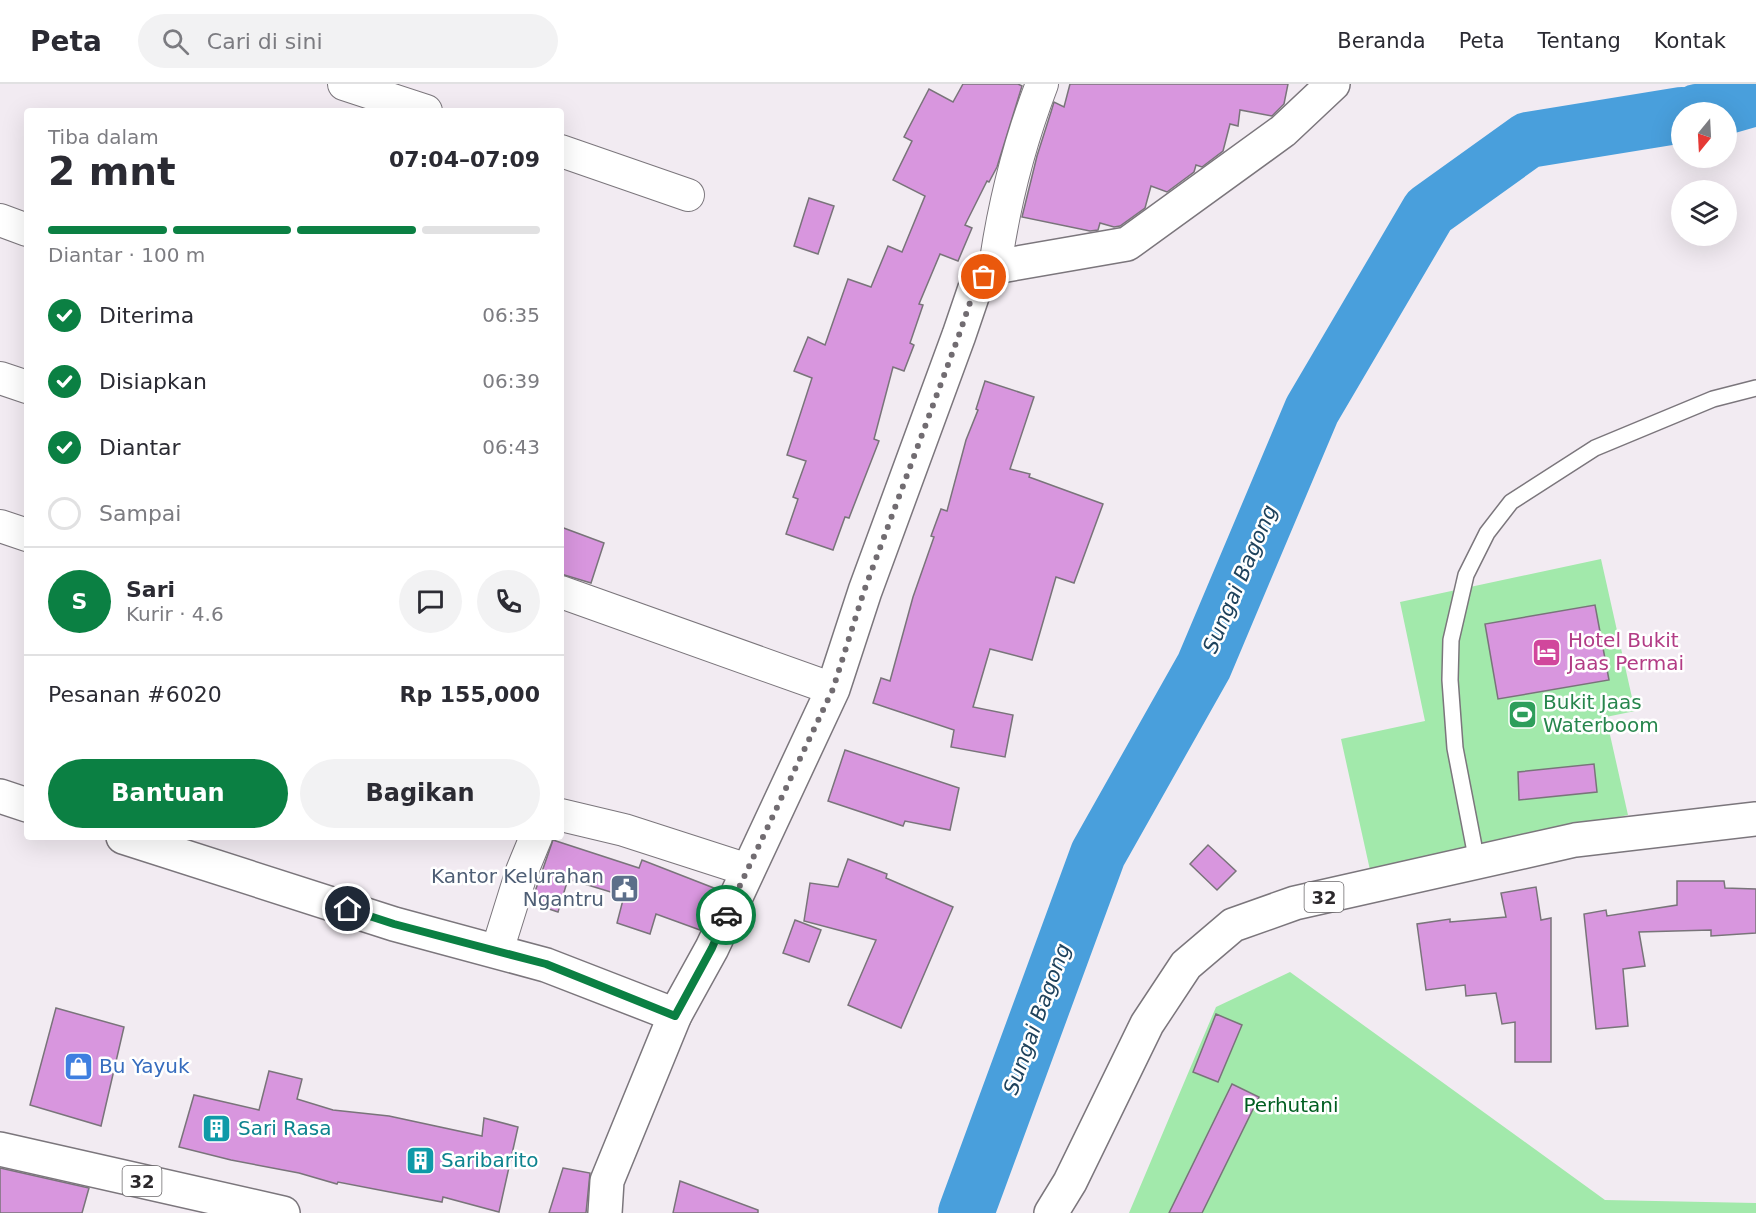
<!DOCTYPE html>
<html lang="id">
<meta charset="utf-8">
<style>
body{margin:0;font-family:"DejaVu Sans",sans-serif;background:#f2f2f3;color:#2b2b33;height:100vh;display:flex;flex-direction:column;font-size:22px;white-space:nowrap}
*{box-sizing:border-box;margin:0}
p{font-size:20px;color:#7c7c81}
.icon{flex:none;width:33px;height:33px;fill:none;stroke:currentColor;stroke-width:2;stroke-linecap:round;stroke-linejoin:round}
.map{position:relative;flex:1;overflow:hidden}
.drawer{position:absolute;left:24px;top:24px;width:540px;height:732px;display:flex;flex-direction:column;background:#fff;border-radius:6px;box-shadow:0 6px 24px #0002}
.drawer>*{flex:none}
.needle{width:39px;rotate:198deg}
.fabs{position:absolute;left:1671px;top:18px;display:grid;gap:12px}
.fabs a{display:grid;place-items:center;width:66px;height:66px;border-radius:50%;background:#fff;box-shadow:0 6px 24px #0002;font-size:30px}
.pin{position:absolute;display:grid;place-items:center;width:51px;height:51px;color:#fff;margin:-26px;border:3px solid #fff;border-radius:50%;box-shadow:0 2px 6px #0007}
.courier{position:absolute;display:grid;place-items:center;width:60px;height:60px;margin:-30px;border:4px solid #0b8043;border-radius:50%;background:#fff;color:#222;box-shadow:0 2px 8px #0007}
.head em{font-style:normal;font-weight:600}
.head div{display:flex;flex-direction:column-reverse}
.head{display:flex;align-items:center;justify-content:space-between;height:102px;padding:0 24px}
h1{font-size:39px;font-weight:600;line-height:45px}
.bar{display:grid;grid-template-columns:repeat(4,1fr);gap:9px 6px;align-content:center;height:72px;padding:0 24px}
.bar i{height:8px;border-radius:4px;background:#e1e1e2}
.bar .current{background:#0b8043}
.bar p{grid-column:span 4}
.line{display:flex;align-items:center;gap:15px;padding:0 24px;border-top:2px solid #e1e1e2}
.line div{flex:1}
.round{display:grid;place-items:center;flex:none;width:63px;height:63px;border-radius:32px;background:#f2f2f3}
ol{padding:0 24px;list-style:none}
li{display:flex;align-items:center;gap:18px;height:66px}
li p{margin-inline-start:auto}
li .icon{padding:6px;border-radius:50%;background:#0b8043;color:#fff;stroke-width:4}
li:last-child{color:#7c7c81}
li i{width:33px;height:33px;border:3px solid #e1e1e2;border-radius:50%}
.action{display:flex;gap:12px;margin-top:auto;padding:12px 24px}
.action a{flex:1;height:69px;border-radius:36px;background:#0b8043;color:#fff;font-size:24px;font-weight:600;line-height:69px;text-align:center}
.action a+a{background:#f2f2f3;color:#2b2b33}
header{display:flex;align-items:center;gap:36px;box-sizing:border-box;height:84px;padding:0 30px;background:#fff;border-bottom:2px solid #e1e1e2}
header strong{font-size:28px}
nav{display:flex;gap:33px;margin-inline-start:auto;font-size:21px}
.search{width:420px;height:54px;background:#f2f2f3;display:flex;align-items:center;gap:15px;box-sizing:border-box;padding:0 21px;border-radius:33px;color:#7c7c81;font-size:22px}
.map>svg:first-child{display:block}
.green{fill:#a2e9ab}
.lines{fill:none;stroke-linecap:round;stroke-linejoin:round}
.river{stroke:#499fdc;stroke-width:56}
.building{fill:#d896de;stroke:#79747a;stroke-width:1.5}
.service-casing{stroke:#7b767c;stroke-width:18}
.minor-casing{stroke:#7b767c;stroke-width:34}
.tertiary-casing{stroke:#7b767c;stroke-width:36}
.trunk-casing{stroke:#7b767c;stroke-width:36}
.service{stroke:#fff;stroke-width:15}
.minor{stroke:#fff;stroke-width:32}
.tertiary{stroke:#fff;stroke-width:33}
.trunk{stroke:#fff;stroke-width:33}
.done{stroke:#716c71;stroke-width:6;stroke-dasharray:0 10.8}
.route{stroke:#0b8043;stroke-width:8}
.labels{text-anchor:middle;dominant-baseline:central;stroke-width:5;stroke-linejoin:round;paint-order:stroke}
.shield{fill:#fff;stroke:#6b686b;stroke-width:1.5}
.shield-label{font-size:18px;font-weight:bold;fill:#2b282b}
.hotel-label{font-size:20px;fill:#b23c85;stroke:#fff;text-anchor:start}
.leisure-label{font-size:20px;fill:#27864d;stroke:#fff;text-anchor:start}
.service-label{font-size:20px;fill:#4e5e75;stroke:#fff;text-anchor:end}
.shop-label{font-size:20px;fill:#366cbe;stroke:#fff;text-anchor:start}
.park-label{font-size:20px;fill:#005e21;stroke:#fff}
.culture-label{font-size:20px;fill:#0d838f;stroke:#fff;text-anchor:start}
.water-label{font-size:21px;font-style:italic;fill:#1e425c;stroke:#fff}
</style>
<header>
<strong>Peta</strong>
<div class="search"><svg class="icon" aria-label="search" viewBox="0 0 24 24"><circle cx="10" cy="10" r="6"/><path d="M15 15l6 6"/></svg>Cari di sini</div>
<nav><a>Beranda</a><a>Peta</a><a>Tentang</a><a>Kontak</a></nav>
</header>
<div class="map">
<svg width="1756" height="1129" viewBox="0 0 1756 1129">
<rect width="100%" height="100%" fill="#f2ebf2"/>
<g class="green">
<polygon points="1601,475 1635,627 1606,633 1628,731 1370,786 1341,655 1425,637 1400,518"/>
<polygon points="1290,888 1605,1116 1756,1119 1756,1129 1129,1129 1216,923"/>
</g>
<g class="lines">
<g class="river">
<polyline points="1697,28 1717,25 1756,14"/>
<polyline points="966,1129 1098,770 1204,582 1312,326 1429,127 1528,56 1682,31"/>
</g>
</g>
<g class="building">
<polygon points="963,0 1018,0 1022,2 997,83 989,98 987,97 965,141 972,144 958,177 940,170 919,220 923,221 910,259 914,261 904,287 893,283 874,355 879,357 849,434 845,433 833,466 786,450 798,415 793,413 806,377 787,371 812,294 794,287 808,253 825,261 848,195 871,203 888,162 902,168 925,112 893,96 912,57 904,53 929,5 953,18"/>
<polygon points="1070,0 1288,0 1284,20 1272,32 1240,26 1238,42 1230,40 1223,67 1202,83 1196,81 1194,88 1167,108 1151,102 1145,124 1120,142 1114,143 1100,139 1098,146 1090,147 1022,133 1037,72 1051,28 1054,18 1064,23"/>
<polygon points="809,114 834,122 818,170 794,162"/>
<polygon points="985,297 1034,313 1010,385 1030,390 1029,393 1103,420 1074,499 1056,493 1032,576 990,565 973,623 1013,631 1005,673 951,663 954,646 873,619 881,594 890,597 913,513 934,453 931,452 941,425 947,427 966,356 978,326 976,325"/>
<polygon points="561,443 604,459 591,499 561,490"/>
<polygon points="1595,521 1609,596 1498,615 1485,540"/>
<polygon points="845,666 959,704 950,746 905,737 903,742 828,717"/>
<polygon points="1594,680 1597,708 1519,716 1518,688"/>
<polygon points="553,756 639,784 642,776 719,806 700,846 656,830 650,850 617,839 624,812 568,795 558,828 531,819"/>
<polygon points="1208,761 1236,787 1217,806 1190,780"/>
<polygon points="848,775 887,790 886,794 953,823 901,944 848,921 876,856 804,837 810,799 838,803"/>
<polygon points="1677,797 1724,797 1725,804 1756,805 1756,849 1711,852 1711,846 1639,848 1645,882 1623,885 1628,942 1596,945 1584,830 1606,826 1607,832 1677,821"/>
<polygon points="1536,803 1541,836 1551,834 1551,978 1515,978 1515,938 1502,940 1496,909 1466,912 1465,901 1426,906 1417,840 1450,835 1450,838 1506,833 1501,809"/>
<polygon points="795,836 821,846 809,878 783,869"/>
<polygon points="56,924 124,943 101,1042 30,1021"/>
<polygon points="1216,930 1242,941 1218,998 1193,988"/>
<polygon points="269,987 302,995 297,1015 333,1026 389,1032 482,1052 484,1034 518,1043 499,1128 443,1113 442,1118 338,1098 337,1100 299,1089 231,1076 179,1063 194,1011 259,1026"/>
<polygon points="1232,1000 1259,1013 1202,1129 1169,1129"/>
<polygon points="0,1084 89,1104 82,1129 0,1129"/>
<polygon points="563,1084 590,1089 586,1129 549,1129"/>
<polygon points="680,1097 758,1126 758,1129 673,1129"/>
</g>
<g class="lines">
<defs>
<polyline id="service" points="1477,778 1455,664 1450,596 1451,556 1466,491 1487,449 1511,418 1595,364 1713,315 1756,304"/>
<g id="minor">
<polyline points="344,0 426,27"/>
<polyline points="561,67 688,111"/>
<polyline points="0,136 27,146"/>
<path d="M995,183c9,-64 24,-123 47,-183"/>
<polyline points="0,294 27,303"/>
<polyline points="0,442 27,451"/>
<polyline points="561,508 833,605"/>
<polyline points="561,731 624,746 748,786"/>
<polyline points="497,867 522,787 536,753"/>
</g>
<g id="tertiary">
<polyline points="0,712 27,721"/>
<polyline points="123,753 394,840 546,881 675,931"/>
<polyline points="605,1129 607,1097 675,931 712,864 833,605 865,507 959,251 975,204 995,183 1127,160 1283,47 1333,0"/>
</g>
<g id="trunk">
<polyline points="0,1065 283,1129"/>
<polyline points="1051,1129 1070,1098 1147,940 1186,881 1233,841 1295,819 1575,756 1756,735"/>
</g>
</defs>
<use href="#service" class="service-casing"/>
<use href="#minor" class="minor-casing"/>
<use href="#tertiary" class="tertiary-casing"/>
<use href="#trunk" class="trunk-casing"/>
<use href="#service" class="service"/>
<use href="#minor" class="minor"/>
<use href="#tertiary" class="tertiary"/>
<use href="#trunk" class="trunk"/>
</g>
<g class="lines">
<polyline class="done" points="726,831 833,605 864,507 959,251 975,204 984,193"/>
<polyline class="route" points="348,825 394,840 546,880 675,932 712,864 726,831"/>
</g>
<defs>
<symbol id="hotel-square" viewBox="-11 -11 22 22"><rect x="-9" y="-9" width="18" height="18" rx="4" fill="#d1479c" stroke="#fff"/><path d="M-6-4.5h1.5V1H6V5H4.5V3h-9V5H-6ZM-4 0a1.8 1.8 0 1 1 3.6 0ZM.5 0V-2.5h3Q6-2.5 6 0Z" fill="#fff"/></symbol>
<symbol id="stadium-square" viewBox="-11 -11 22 22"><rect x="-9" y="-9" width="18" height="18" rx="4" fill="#2e9e5b" stroke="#fff"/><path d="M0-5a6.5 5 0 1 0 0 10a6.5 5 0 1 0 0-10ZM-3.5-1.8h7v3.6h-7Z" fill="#fff"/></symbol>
<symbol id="civic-square" viewBox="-11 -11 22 22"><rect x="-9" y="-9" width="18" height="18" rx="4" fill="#5c6f8a" stroke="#fff"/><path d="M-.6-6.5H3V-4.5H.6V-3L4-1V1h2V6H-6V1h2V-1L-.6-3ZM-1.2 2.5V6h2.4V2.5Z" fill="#fff"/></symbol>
<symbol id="shop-square" viewBox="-11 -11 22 22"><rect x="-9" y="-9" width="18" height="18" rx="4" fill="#3f7fe0" stroke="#fff"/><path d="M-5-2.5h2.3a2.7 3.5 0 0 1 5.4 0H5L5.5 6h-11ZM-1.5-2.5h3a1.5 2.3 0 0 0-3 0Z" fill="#fff"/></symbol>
<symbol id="building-square" viewBox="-11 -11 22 22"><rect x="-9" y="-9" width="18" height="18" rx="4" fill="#0f9aa8" stroke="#fff"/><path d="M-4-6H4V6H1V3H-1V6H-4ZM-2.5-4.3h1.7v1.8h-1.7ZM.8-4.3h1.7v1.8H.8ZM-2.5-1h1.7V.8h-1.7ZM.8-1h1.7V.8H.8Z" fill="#fff"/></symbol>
</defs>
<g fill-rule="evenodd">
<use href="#hotel-square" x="1530" y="552" width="33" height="33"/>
<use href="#stadium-square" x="1506" y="614" width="33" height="33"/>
<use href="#civic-square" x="608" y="788" width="33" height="33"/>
<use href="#shop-square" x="62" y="966" width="33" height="33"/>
<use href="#building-square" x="200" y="1028" width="33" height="33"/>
<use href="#building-square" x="404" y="1060" width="33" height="33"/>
</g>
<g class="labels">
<g class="shield">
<rect x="1304.5" y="798" width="39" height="30" rx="4.5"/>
<rect x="122.5" y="1082" width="39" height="30" rx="4.5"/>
</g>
<g class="shield-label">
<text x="1324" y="813">32</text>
<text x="142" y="1097">32</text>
</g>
<g class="hotel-label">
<text x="1568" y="556">Hotel Bukit<tspan x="1568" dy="23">Jaas Permai</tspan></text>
</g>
<g class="leisure-label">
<text x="1543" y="618">Bukit Jaas<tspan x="1543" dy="23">Waterboom</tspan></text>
</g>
<g class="service-label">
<text x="604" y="792">Kantor Kelurahan<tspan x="604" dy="23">Ngantru</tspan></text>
</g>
<g class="shop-label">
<text x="99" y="982">Bu Yayuk</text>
</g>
<g class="park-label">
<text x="1291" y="1021">Perhutani</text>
</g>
<g class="culture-label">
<text x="238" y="1044">Sari Rasa</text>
<text x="441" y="1076">Saribarito</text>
</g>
<g class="water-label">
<text transform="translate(1240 495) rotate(-67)">Sungai Bagong</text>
<text transform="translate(1037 935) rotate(-70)">Sungai Bagong</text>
</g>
</g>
</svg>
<div class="fabs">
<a><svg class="needle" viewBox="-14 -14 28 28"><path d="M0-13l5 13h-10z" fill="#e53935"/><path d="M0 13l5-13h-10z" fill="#7c7c81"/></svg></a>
<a><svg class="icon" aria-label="layers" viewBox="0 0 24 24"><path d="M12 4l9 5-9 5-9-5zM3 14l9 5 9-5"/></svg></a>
</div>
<div class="pin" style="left:984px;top:193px;background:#ea580c"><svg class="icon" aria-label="bag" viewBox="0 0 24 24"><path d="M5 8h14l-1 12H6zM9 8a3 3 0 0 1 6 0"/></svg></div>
<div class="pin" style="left:348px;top:825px;background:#1f2937"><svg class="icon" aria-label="home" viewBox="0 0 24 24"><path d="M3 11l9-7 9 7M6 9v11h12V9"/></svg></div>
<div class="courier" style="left:726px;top:831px"><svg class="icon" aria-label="car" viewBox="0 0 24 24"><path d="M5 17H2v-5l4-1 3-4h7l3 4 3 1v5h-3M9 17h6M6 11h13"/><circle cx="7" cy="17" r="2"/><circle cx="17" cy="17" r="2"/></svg></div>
<section class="drawer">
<div class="head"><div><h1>2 mnt</h1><p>Tiba dalam</p></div><em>07:04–07:09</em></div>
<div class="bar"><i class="current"></i><i class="current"></i><i class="current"></i><i></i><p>Diantar · 100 m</p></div>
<ol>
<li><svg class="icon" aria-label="check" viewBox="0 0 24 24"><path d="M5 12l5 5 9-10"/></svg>Diterima<p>06:35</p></li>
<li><svg class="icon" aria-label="check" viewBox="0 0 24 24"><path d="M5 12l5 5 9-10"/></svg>Disiapkan<p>06:39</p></li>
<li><svg class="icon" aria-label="check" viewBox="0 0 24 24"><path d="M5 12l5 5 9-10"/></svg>Diantar<p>06:43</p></li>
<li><i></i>Sampai</li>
</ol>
<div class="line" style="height:108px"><b class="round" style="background:#0b8043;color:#fff">S</b><div><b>Sari</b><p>Kurir · 4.6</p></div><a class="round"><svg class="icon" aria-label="chat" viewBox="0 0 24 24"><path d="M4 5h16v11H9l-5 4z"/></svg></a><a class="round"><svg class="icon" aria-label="phone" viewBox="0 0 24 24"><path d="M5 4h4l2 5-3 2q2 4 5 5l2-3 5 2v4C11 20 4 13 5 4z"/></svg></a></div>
<div class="line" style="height:78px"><div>Pesanan #6020</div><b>Rp 155,000</b></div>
<div class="action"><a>Bantuan</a><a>Bagikan</a></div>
</section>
</div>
